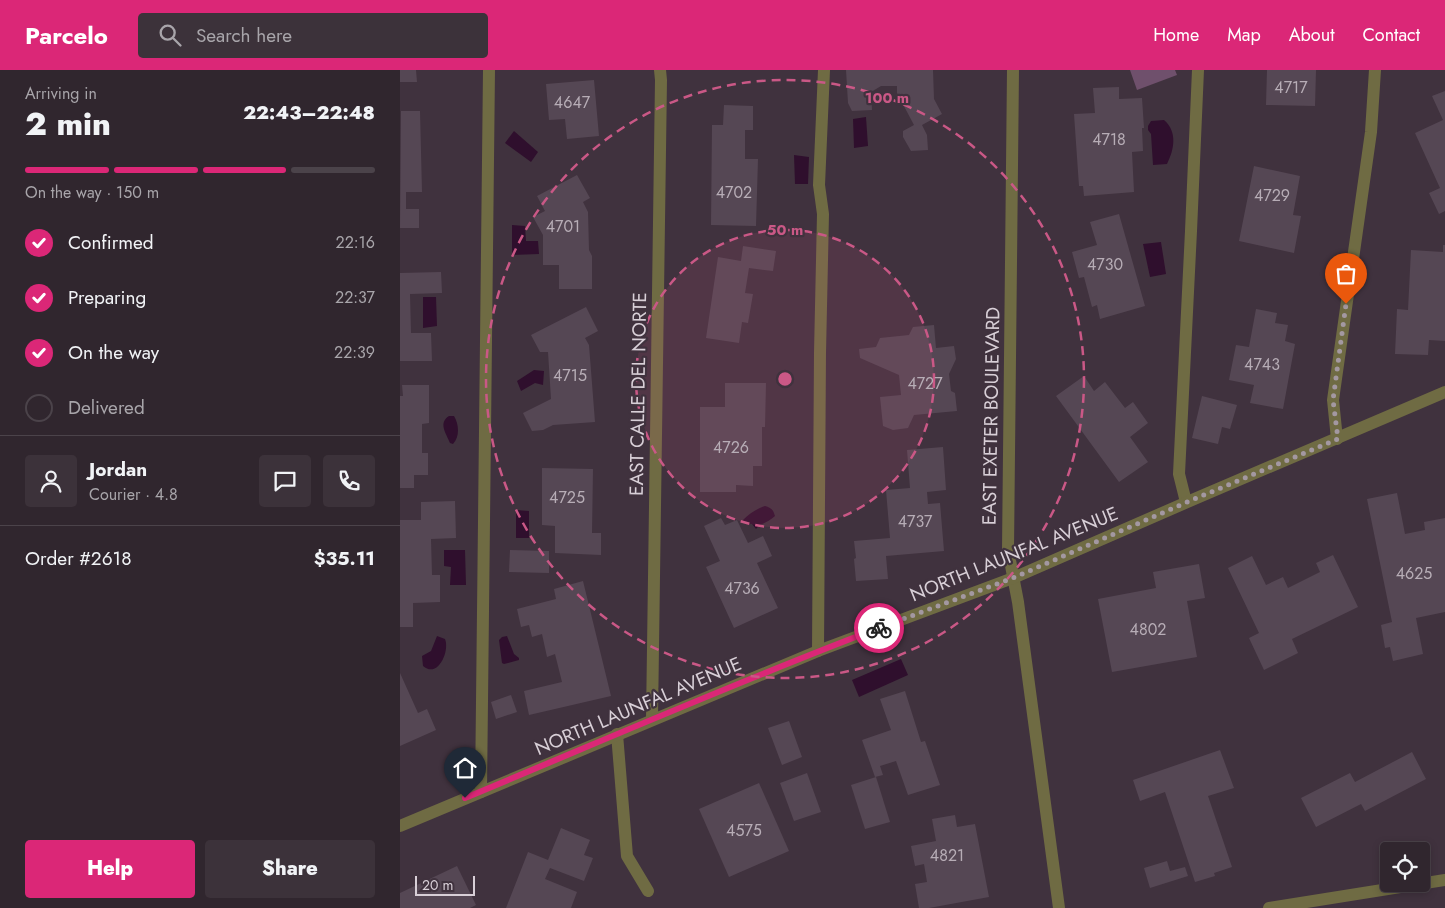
<!DOCTYPE html>
<meta charset="utf-8">
<style>
body{margin:0;font-family:Jost,sans-serif;background:#3c323a;color:#f1f3f6;height:100vh;display:flex;flex-direction:column;font-size:19px;white-space:nowrap}
*{box-sizing:border-box;margin:0}
p{font-size:16px;color:#a8a5aa}
.icon{flex:none;width:28px;height:28px;fill:none;stroke:currentColor;stroke-width:2;stroke-linecap:round;stroke-linejoin:round}
.map{position:relative;flex:1;overflow:hidden}
.drawer{display:flex;flex-direction:column;background:#30262e;width:400px}
.drawer>*{flex:none}
.controls{position:absolute;left:980px;top:772px;display:grid;gap:10px}
.controls a{display:grid;place-items:center;width:50px;height:50px;border-radius:5px;background:#30262e;box-shadow:0 2px 8px #0003,0 0 0 1px #4b434a;font-size:25px}
.scale{position:absolute;left:15px;bottom:12px;width:60px;box-sizing:border-box;padding-left:5px;border:2px solid #d8cfd7;border-top:0;font-size:14px;line-height:18px;white-space:nowrap;color:#d8cfd7;-webkit-text-stroke:4px #40323e;paint-order:stroke}
.pin{position:absolute;display:grid;place-items:center;width:42px;height:42px;color:#fff;margin:-51px -21px;border-radius:50% 50% 50% 0;rotate:-45deg;box-shadow:0 0 5px #0007}
.pin .icon{rotate:45deg}
.courier{position:absolute;display:grid;place-items:center;width:50px;height:50px;margin:-25px;border:4px solid #db2777;border-radius:50%;background:#fff;color:#222;box-shadow:0 1px 6px #0007}
.headline em{font-style:normal;font-weight:800}
.headline div{display:flex;flex-direction:column-reverse}
.headline{display:flex;align-items:center;justify-content:space-between;height:85px;padding:0 25px}
h1{font-size:32px;font-weight:800;line-height:38px}
.bar{display:grid;grid-template-columns:repeat(4,1fr);gap:8px 5px;align-content:center;height:60px;padding:0 25px}
.bar i{height:6px;border-radius:4px;background:#4b434a}
.bar .active{background:#db2777}
.bar p{grid-column:span 4}
.line{display:flex;align-items:center;gap:12px;padding:0 25px;border-top:1px solid #4b434a}
.line div{flex:1}
.round{display:grid;place-items:center;flex:none;width:52px;height:52px;border-radius:5px;background:#3c323a}
ol{padding:0 25px;list-style:none}
li{display:flex;align-items:center;gap:15px;height:55px}
li p{margin-inline-start:auto}
li .icon{padding:5px;border-radius:50%;background:#db2777;color:#fff;stroke-width:4}
li:last-child{color:#a8a5aa}
li i{width:28px;height:28px;border:2px solid #4b434a;border-radius:50%}
.primary-button{display:flex;gap:10px;margin-top:auto;padding:10px 25px}
.primary-button a{flex:1;height:58px;border-radius:5px;background:#db2777;color:#fff;font-size:20px;font-weight:800;line-height:58px;text-align:center}
.primary-button a+a{background:#3c323a;color:#f1f3f6}
header{display:flex;align-items:center;gap:30px;box-sizing:border-box;height:70px;padding:0 25px;background:#db2777;color:#fff}
header strong{font-size:24px}
nav{display:flex;gap:28px;margin-inline-start:auto;font-size:18px}
.search{width:350px;height:45px;background:#3c323a;display:flex;align-items:center;gap:12px;box-sizing:border-box;padding:0 18px;border-radius:5px;color:#a8a5aa;font-size:19px}
main{display:flex;flex:1;min-height:0}
.map>svg:first-child{display:block}
.green{fill:#6f506c}
.water{fill:#2f0f2d}
.building{fill:#554754}
.lines{fill:none;stroke-linecap:round;stroke-linejoin:round}
.minor{stroke:#6f6b43;stroke-width:12}
.done{stroke:#a398a1;stroke-width:5;stroke-dasharray:0 9}
.route{stroke:#db2777;stroke-width:6}
.ring{fill:none;stroke:#ca5886;stroke-width:2.5;stroke-dasharray:9 6}
.labels{text-anchor:middle;dominant-baseline:central;stroke-width:4.5;stroke-linejoin:round;paint-order:stroke}
.number-label{font-size:16px;fill:#b7adb6}
.street-label{font-size:19px;fill:#d8cfd7;stroke:#40323e}
.centre{fill:#ca5886;stroke:#40323e;stroke-width:2.5}
.ring-label{font-size:15px;text-anchor:middle;font-weight:bold;fill:#ca5886;stroke:#40323e;stroke-width:4.5;stroke-linejoin:round;paint-order:stroke}
</style>
<header>
<strong>Parcelo</strong>
<div class="search"><svg class="icon" aria-label="search" viewBox="0 0 24 24"><circle cx="10" cy="10" r="6"/><path d="M15 15l6 6"/></svg>Search here</div>
<nav><a>Home</a><a>Map</a><a>About</a><a>Contact</a></nav>
</header>
<main>
<section class="drawer">
<div class="headline"><div><h1>2 min</h1><p>Arriving in</p></div><em>22:43–22:48</em></div>
<div class="bar"><i class="active"></i><i class="active"></i><i class="active"></i><i></i><p>On the way · 150 m</p></div>
<ol>
<li><svg class="icon" aria-label="check" viewBox="0 0 24 24"><path d="M5 12l5 5 9-10"/></svg>Confirmed<p>22:16</p></li>
<li><svg class="icon" aria-label="check" viewBox="0 0 24 24"><path d="M5 12l5 5 9-10"/></svg>Preparing<p>22:37</p></li>
<li><svg class="icon" aria-label="check" viewBox="0 0 24 24"><path d="M5 12l5 5 9-10"/></svg>On the way<p>22:39</p></li>
<li><i></i>Delivered</li>
</ol>
<div class="line" style="height:90px"><a class="round"><svg class="icon" aria-label="person" viewBox="0 0 24 24"><circle cx="12" cy="8" r="4"/><path d="M4 21q1-7 8-7t8 7"/></svg></a><div><b>Jordan</b><p>Courier · 4.8</p></div><a class="round"><svg class="icon" aria-label="chat" viewBox="0 0 24 24"><path d="M4 5h16v11H9l-5 4z"/></svg></a><a class="round"><svg class="icon" aria-label="phone" viewBox="0 0 24 24"><path d="M5 4h4l2 5-3 2q2 4 5 5l2-3 5 2v4C11 20 4 13 5 4z"/></svg></a></div>
<div class="line" style="height:65px"><div>Order #2618</div><b>$35.11</b></div>
<div class="primary-button"><a>Help</a><a>Share</a></div>
</section>
<div class="map">
<svg width="1045" height="838" viewBox="0 0 1045 838">
<rect width="100%" height="100%" fill="#40323e"/>
<polygon class="green" points="730,0 775,0 777,5 737,20"/>
<g class="water">
<polygon points="466,47 468,76 454,78 453,49"/>
<path d="M764,50c14,12 10,30 3,44l-14,1 -2,-31 -3,-4v-4l3,-5z"/>
<polygon points="114,61 138,82 131,92 105,73"/>
<polygon points="394,85 409,87 408,114 395,114"/>
<polygon points="112,155 125,156 126,171 138,171 139,184 112,185"/>
<polygon points="761,172 766,204 750,207 743,174"/>
<polygon points="23,227 36,227 37,256 23,258"/>
<polygon points="134,300 144,301 143,315 135,313 121,321 117,311"/>
<path d="M49,346h5c5,8 6,21 -1,28l-3,-1c-4,-10 -12,-20 -1,-27z"/>
<path d="M365,436c6,2 8,3 10,10 -6,6 -14,7 -19,13l-4,-5 -9,-1v-3c6,-6 13,-11 22,-14z"/>
<polygon points="116,440 129,441 129,468 116,468"/>
<polygon points="44,480 65,480 66,515 50,515 51,497 44,496"/>
<path d="M37,566l8,3c5,12 -7,40 -22,27l-1,-10 9,-5z"/>
<polygon points="107,566 114,584 119,588 119,590 104,594 102,593 99,570 102,567"/>
<polygon points="501,589 508,605 459,627 452,610"/>
</g>
<g class="building">
<polygon points="0,0 16,0 17,12 0,12"/>
<polygon points="446,0 533,0 534,29 542,44 522,55 527,65 528,80 511,81 503,67 503,61 514,55 497,23 497,16 481,16 471,22 472,40 452,41 448,33"/>
<polygon points="867,0 916,0 915,36 866,35"/>
<polygon points="194,10 199,66 167,69 165,49 149,50 146,14"/>
<polygon points="719,17 719,29 742,28 744,58 742,58 743,81 732,82 734,122 684,126 683,116 679,116 674,44 695,43 693,18"/>
<polygon points="1045,21 1045,141 1039,144 1029,123 1040,118 1015,63 1043,50 1032,26"/>
<polygon points="324,35 353,36 353,60 345,60 345,89 358,89 356,156 311,155 312,55 323,55"/>
<polygon points="1,41 20,41 22,122 6,122 6,139 19,139 19,158 0,158"/>
<polygon points="854,96 900,106 893,145 901,146 894,183 839,171"/>
<polygon points="177,105 190,128 183,132 188,142 189,180 192,186 192,219 159,219 159,195 143,195 143,165 133,147 145,141 137,126"/>
<polygon points="719,144 745,236 700,249 697,235 692,237 684,207 679,208 672,182 697,175 690,152"/>
<polygon points="1043,175 1045,175 1045,271 1029,270 1028,285 995,284 997,239 1008,240 1011,180 1043,182"/>
<polygon points="343,176 376,181 373,201 349,198 345,223 353,224 348,253 342,252 339,273 306,268 318,187 341,191"/>
<polygon points="41,202 42,223 10,224 11,263 31,263 32,291 0,291 0,203"/>
<polygon points="186,237 198,261 185,268 189,275 195,352 153,355 143,360 132,361 123,343 151,329 148,282 140,282 131,265"/>
<polygon points="856,239 877,243 875,253 888,255 885,271 895,274 883,339 850,333 854,315 829,310 836,275 849,277"/>
<polygon points="534,255 536,278 554,276 556,289 549,304 551,321 555,323 557,341 514,345 508,358 493,360 483,356 480,327 501,325 499,305 460,288 459,279 476,277 480,268 509,265 513,257"/>
<polygon points="684,306 694,321 705,312 725,338 733,332 748,353 730,367 748,392 719,412 656,326"/>
<polygon points="325,313 366,313 365,357 362,357 362,396 353,396 353,416 336,415 336,422 300,422 300,337 325,337"/>
<polygon points="2,315 29,315 29,353 22,354 22,383 28,383 28,405 14,405 14,418 0,418 0,326 3,326"/>
<polygon points="802,326 837,335 830,359 822,357 818,374 792,368"/>
<polygon points="543,377 546,420 527,422 528,434 540,433 544,481 486,486 488,509 456,511 454,489 456,488 454,471 490,468 486,420 510,418 507,380"/>
<polygon points="142,398 193,399 192,463 201,463 201,485 155,483 155,456 142,455"/>
<polygon points="997,423 1005,464 1025,460 1024,452 1045,448 1045,542 1016,548 1023,584 993,591 990,577 985,578 981,555 992,552 967,429"/>
<polygon points="55,431 56,468 31,469 32,505 40,505 40,532 13,533 13,557 0,557 0,450 21,450 21,432"/>
<polygon points="321,448 325,455 337,450 348,473 363,466 372,486 357,493 378,538 334,558 306,497 320,491 304,456"/>
<polygon points="110,480 149,481 149,503 109,502"/>
<polygon points="933,485 958,537 892,569 898,583 864,600 849,568 859,563 828,498 852,486 866,515 883,507 888,518 920,502 916,493"/>
<polygon points="799,494 805,528 787,531 797,587 712,602 698,529 756,518 753,502"/>
<polygon points="183,511 211,626 129,645 124,621 162,612 155,584 147,587 142,564 132,567 129,555 121,557 117,539 156,529 154,519"/>
<polygon points="0,603 18,643 27,639 36,660 0,676"/>
<polygon points="505,621 521,672 525,671 540,715 508,725 496,691 480,696 483,705 475,707 462,670 491,660 480,629"/>
<polygon points="111,625 117,642 96,649 91,632"/>
<polygon points="389,651 402,687 382,695 368,658"/>
<polygon points="820,680 834,718 808,726 832,797 814,803 815,806 795,812 765,722 740,731 733,710"/>
<polygon points="1012,682 1026,709 965,741 961,734 916,757 901,728 950,703 955,712"/>
<polygon points="407,703 421,742 394,751 380,713"/>
<polygon points="476,707 490,752 465,759 451,715"/>
<polygon points="359,713 389,781 329,807 299,739"/>
<polygon points="555,745 557,757 575,754 589,827 529,838 519,838 515,814 527,812 524,794 515,796 511,776 536,771 532,749"/>
<polygon points="161,758 190,770 184,785 193,788 184,811 150,798 145,809 177,822 171,838 106,838 128,782 148,790"/>
<polygon points="767,791 770,801 785,797 788,806 750,818 744,798"/>
<polygon points="57,796 76,835 70,838 0,838 0,823"/>
</g>
<g class="lines">
<g class="minor">
<polyline points="613,0 608,480 618,532 659,838"/>
<polyline points="937,369 933,330 971,62 975,0"/>
<polyline points="786,432 779,404 791,161 798,0"/>
<polyline points="418,581 420,283 423,144 419,115 424,0"/>
<polyline points="252,649 261,10 260,0"/>
<polyline points="217,664 227,786 248,821"/>
<polyline points="81,722 89,0"/>
<polyline points="0,756 418,581 613,508 792,430 1045,322"/>
<polyline points="869,838 1045,810"/>
</g>
</g>
<g class="lines">
<polyline class="done" points="479,558 613,508 792,430 938,369 933,330 946,234"/>
<path class="route" d="M65,728c137,-57 274,-117 414,-170"/>
</g>
<circle cx="385" cy="309" r="149" fill="#ca5886" fill-opacity=".12"/>
<g class="ring">
<circle cx="385" cy="309" r="149"/>
<circle cx="385" cy="309" r="299"/>
</g>
<g class="labels">
<g class="number-label">
<text x="891" y="17">4717</text>
<text x="172" y="32">4647</text>
<text x="709" y="69">4718</text>
<text x="334" y="122">4702</text>
<text x="872" y="125">4729</text>
<text x="163" y="156">4701</text>
<text x="705" y="194">4730</text>
<text x="862" y="294">4743</text>
<text x="170" y="305">4715</text>
<text x="525" y="313">4727</text>
<text x="331" y="377">4726</text>
<text x="167" y="427">4725</text>
<text x="515" y="451">4737</text>
<text x="1014" y="503">4625</text>
<text x="342" y="518">4736</text>
<text x="748" y="559">4802</text>
<text x="344" y="760">4575</text>
<text x="547" y="785">4821</text>
</g>
<g class="street-label">
<text transform="translate(238 324) rotate(-89)">EAST CALLE DEL NORTE</text>
<text transform="translate(591 346) rotate(-89)">EAST EXETER BOULEVARD</text>
<text transform="translate(614 484) rotate(-22)">NORTH LAUNFAL AVENUE</text>
<text transform="translate(238 636) rotate(-23)">NORTH LAUNFAL AVENUE</text>
</g>
</g>
<circle cx="385" cy="309" r="8" class="centre"/>
<g class="ring-label">
<text x="487" y="33">100 m</text>
<text x="385" y="165">50 m</text>
</g>
</svg>
<div class="controls">
<a><svg class="icon" aria-label="locate" viewBox="0 0 24 24"><circle cx="12" cy="12" r="6"/><path d="M12 2v4M12 18v4M2 12h4M18 12h4"/></svg></a>
</div>
<div class="scale">20 m</div>
<div class="pin" style="left:946px;top:234px;background:#ea580c"><svg class="icon" aria-label="bag" viewBox="0 0 24 24"><path d="M5 8h14l-1 12H6zM9 8a3 3 0 0 1 6 0"/></svg></div>
<div class="pin" style="left:65px;top:728px;background:#1f2937"><svg class="icon" aria-label="home" viewBox="0 0 24 24"><path d="M3 11l9-7 9 7M6 9v11h12V9"/></svg></div>
<div class="courier" style="left:479px;top:558px"><svg class="icon" aria-label="bike" viewBox="0 0 24 24"><circle cx="6" cy="16" r="4"/><circle cx="18" cy="16" r="4"/><path d="M6 16l4-8h5l3 8M10 8l3 8H6M13 5h3"/></svg></div>
</div>
</main>
